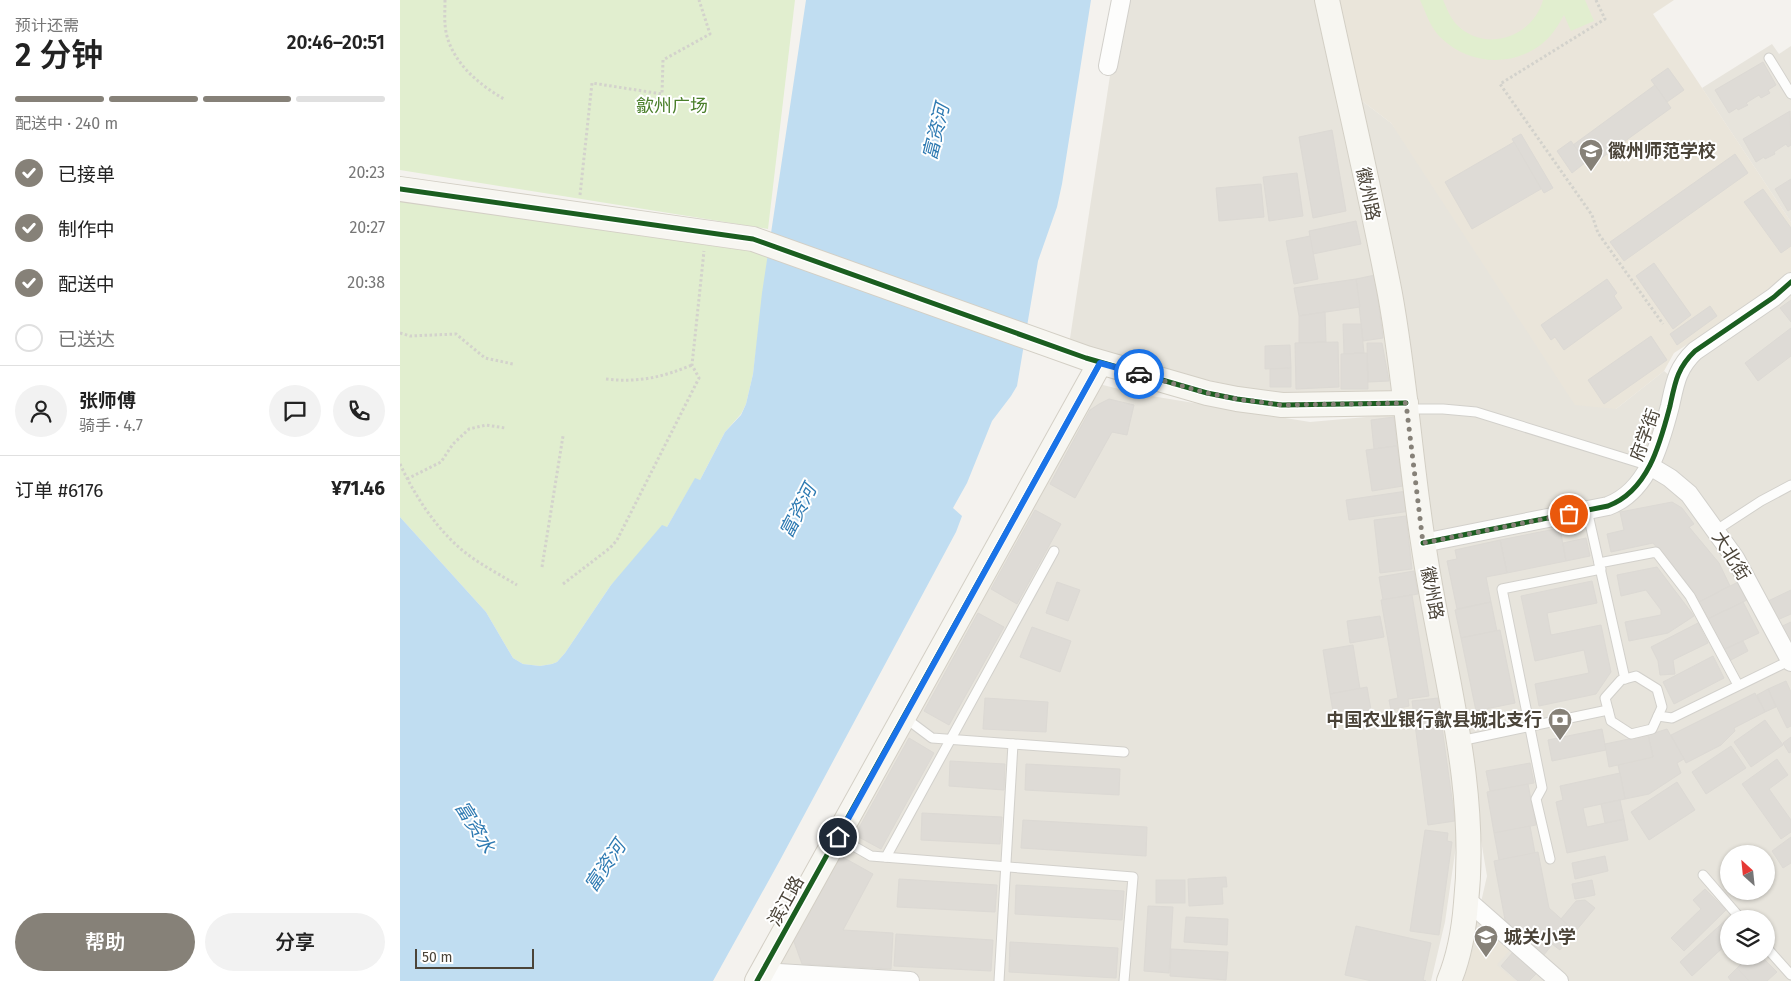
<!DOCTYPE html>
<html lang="zh">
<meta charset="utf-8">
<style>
body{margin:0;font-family:"Fira Sans","Noto Sans SC",sans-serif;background:#f2f2f2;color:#222;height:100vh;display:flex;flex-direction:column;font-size:19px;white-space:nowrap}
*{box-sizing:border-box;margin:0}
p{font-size:16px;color:#767676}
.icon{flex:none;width:28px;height:28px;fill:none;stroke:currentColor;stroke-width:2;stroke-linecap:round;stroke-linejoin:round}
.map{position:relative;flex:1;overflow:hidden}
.drawer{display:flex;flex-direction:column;background:#fff;width:400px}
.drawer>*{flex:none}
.needle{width:32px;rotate:333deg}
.controls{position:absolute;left:1320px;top:845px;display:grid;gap:10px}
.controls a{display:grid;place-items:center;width:55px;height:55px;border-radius:50%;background:#fff;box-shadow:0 1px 4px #0004;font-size:25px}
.scale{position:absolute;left:15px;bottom:12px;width:119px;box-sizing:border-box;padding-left:5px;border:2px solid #4b4439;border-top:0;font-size:14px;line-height:18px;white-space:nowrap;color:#4b4439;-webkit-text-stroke:4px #fff;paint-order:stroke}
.pin{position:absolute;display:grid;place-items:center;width:42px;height:42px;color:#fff;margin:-21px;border:2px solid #fff;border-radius:50%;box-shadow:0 1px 5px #0007}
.courier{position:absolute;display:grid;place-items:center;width:50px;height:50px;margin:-25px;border:4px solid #1a73e8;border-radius:50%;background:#fff;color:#222;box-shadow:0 1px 6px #0007}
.head em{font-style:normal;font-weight:600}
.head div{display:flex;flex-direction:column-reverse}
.head{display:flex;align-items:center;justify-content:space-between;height:85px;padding:0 15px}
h1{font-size:32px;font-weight:600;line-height:38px}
.bar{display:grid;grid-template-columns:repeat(4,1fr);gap:8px 5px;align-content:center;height:60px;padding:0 15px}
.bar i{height:6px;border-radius:4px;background:#e0e0e0}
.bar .on{background:#868178}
.bar p{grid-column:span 4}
.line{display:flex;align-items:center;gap:12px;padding:0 15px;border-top:1px solid #e0e0e0}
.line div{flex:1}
.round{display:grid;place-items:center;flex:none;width:52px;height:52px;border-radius:26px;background:#f2f2f2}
ol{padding:0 15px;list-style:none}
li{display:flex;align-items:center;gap:15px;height:55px}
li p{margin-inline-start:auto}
li .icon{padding:5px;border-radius:50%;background:#868178;color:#fff;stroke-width:4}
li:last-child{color:#767676}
li i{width:28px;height:28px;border:2px solid #e0e0e0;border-radius:50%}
.cta{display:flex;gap:10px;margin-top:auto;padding:10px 15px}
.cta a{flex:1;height:58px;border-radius:30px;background:#868178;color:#fff;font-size:20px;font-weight:600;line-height:58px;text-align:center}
.cta a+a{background:#f2f2f2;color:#222}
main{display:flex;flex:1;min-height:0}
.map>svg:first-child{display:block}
.residential{fill:#e7e4dc;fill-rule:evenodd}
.education{fill:#eae5da}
.green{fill:#e1eecf}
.water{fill:#c0ddf1}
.building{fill:#dedbd6;stroke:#dcd9d4}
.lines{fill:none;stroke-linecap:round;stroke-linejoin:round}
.lane-casing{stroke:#d2d0cb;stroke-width:11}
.street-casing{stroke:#d2d0cb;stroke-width:20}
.secondary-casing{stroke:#d3cfc5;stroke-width:26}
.path{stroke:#d3d2cc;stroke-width:3;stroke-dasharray:2.5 2.5;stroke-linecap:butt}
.lane{stroke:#fdfdfc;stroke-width:9}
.street{stroke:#fdfdfc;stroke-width:18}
.secondary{stroke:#f7f6f1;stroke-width:24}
.cycleway-casing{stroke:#fff;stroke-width:8}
.cycleway{stroke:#1b5e20;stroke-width:5}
.done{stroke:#868178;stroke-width:5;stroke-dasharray:0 9}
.route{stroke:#1a73e8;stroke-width:6}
.labels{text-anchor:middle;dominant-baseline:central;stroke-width:4;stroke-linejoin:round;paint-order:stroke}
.park-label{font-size:18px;fill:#4a7f2a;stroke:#fff}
.poi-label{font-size:18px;font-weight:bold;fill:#4b4439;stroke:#fff;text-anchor:start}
.street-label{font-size:18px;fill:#4b4439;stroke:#fff}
.water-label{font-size:19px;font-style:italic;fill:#2e7ab2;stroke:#fff}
</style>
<main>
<section class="drawer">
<div class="head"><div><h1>2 分钟</h1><p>预计还需</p></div><em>20:46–20:51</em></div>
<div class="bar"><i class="on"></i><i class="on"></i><i class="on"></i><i></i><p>配送中 · 240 m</p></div>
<ol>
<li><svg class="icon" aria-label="check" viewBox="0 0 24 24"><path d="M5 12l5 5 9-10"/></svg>已接单<p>20:23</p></li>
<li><svg class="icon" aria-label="check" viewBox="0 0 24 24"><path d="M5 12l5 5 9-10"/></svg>制作中<p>20:27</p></li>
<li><svg class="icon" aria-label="check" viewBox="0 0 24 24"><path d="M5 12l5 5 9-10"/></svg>配送中<p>20:38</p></li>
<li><i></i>已送达</li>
</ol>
<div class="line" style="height:90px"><a class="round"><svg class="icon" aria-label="person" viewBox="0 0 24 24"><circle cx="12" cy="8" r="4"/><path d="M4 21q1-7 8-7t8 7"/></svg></a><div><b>张师傅</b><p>骑手 · 4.7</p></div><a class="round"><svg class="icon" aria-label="chat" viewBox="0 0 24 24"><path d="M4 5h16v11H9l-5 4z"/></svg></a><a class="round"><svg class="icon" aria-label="phone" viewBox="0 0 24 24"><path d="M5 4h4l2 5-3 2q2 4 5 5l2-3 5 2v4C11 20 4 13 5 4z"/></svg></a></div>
<div class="line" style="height:65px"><div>订单 #6176</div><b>¥71.46</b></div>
<div class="cta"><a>帮助</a><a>分享</a></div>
</section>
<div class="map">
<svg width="1391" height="981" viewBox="0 0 1391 981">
<rect width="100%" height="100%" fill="#f4f2ee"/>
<g class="residential">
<polygon points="727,0 916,0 984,299 993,391 871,394 690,354 669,345 713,56"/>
<polygon points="1372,44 1379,54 1391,46 1391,222 1302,88"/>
<polygon points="957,97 991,123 1216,409 1264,371 1269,375 1250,459 1215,499 1031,533"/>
<path d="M1391,288v693h-328l24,-105 -55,-330 201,-52 47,-111 16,-26zM1329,854h37v37h-37zM1329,919h37v37h-37z"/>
<polygon points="695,383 739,394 910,422 1000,414 1039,695 1059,825 1045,922 1031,981 365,981"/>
</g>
<g class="education">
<polygon points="934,0 1274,0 1253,14 1391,222 1391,273 1386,281 1274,353 1264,371 1216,409 1175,405 991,123 957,97"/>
<polygon points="1098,934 1113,947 1097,965 1116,981 1063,981 1071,952"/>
</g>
<g class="green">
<polygon points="0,0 395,0 368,229 0,170"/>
<path d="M1020,0h23c4,9 7,17 13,24 29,30 77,13 87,-24h42l9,21 -23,10 -7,-16c-4,7 -8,14 -13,20 -29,33 -80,33 -111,2 -10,-10 -14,-24 -20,-37z"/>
<polygon points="0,197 351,246 368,255 353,374 346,404 341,414 325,432 300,480 295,479 267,527 211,585 165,653 157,662 152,664 140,666 123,664 113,658 86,612 0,517"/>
</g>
<polygon class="water" points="406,0 691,0 662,184 657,207 638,261 617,386 611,396 592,421 567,483 553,508 562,516 556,532 379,862 313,981 0,981 0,517 86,612 113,658 123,664 140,666 152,664 157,662 165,653 211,585 262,525 267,527 295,478 300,480 325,432 341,415 346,404 353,374 362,293"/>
<g class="building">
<polygon points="1363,62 1376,85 1368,90 1370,93 1361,98 1359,95 1346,103 1348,105 1338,110 1337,108 1329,113 1315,90"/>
<polygon points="1268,68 1284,90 1267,102 1251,80"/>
<polygon points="1255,85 1271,108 1189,167 1173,145"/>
<polygon points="1390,111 1391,145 1388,147 1386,144 1374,152 1375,154 1365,159 1364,157 1356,162 1343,139"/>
<polygon points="932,130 946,211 913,218 899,137"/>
<polygon points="1121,134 1153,188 1144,193 1112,139"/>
<polygon points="1171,141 1186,162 1172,173 1157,151"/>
<polygon points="1114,142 1141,189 1072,229 1045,182"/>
<polygon points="1335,154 1348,173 1224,261 1210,242"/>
<polygon points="897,173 903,216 869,221 863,177"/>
<polygon points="1391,179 1391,209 1388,211 1375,189"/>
<polygon points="861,184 864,217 819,221 816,188"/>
<polygon points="1363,189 1391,228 1391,246 1381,253 1344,202"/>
<polygon points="956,221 961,244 913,254 909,231"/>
<polygon points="910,236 918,279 894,284 886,241"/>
<polygon points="1254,263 1291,315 1273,329 1236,276"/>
<polygon points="975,275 983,338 963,341 956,279"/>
<polygon points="956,279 960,307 899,316 894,288"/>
<polygon points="1207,279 1217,293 1214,296 1222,308 1164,350 1155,337 1151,340 1141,325"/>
<polygon points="1391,300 1391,322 1380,308"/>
<polygon points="1310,306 1317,316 1277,345 1270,334"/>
<polygon points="925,312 926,342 899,343 899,316"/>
<polygon points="943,324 961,324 964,353 944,354"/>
<polygon points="1391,328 1391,356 1358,381 1345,363"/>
<polygon points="1251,336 1267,360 1204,404 1188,380"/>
<polygon points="938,342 939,387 896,389 895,343"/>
<polygon points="967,343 982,343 989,381 968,382"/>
<polygon points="890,345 891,368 865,369 865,346"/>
<polygon points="967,353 968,389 941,389 941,354"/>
<polygon points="891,368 891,387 870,387 870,369"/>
<polygon points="709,399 734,405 727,435 712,432 675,498 650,484 690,410 699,404"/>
<polygon points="994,417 997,446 974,449 971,420"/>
<polygon points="997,446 1003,486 972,491 966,450"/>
<polygon points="1007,491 1010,511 949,520 946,500"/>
<polygon points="1272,502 1282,508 1294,524 1289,527 1319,563 1330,586 1299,602 1286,582 1253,543 1211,552 1207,534 1224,530 1220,512"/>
<polygon points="635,510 661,524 617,604 591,589"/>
<polygon points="1006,516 1012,569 980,573 974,520"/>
<polygon points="1160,528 1166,561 1107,573 1100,540"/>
<polygon points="1186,538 1190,556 1166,561 1163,543"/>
<polygon points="1100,540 1107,573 1086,577 1091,602 1057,609 1047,561 1057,559 1055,550"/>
<polygon points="1257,567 1294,616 1268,633 1229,641 1225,622 1261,615 1261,610 1246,590 1221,596 1217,575"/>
<polygon points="1014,571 1018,594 983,600 979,577"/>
<polygon points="1192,581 1197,603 1147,613 1151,635 1201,625 1211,672 1196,694 1139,706 1135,684 1189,673 1184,650 1135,661 1121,596"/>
<polygon points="1340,581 1349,599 1308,619 1299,602"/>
<polygon points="657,582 680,590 668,621 646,613"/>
<polygon points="1391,590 1391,614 1375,621 1366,602"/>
<polygon points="1012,595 1029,696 1008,699 1009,706 991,710 989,700 998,698 981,600"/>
<polygon points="1091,602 1097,631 1061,638 1055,610"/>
<polygon points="1343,602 1359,633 1323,650 1308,619"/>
<polygon points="578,613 604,627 549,725 524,711"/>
<polygon points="980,616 984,637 950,643 947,621"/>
<polygon points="1391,622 1391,647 1378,628"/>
<polygon points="1298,623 1308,643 1273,660 1275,674 1260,675 1258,661 1251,647"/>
<polygon points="632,627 671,641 660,672 620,657"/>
<polygon points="1100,630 1115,703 1076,711 1061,638"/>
<polygon points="1343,641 1348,651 1329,661 1323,650"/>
<polygon points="953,645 960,689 930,694 923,650"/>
<polygon points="1313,656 1324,678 1274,704 1263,682"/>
<polygon points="1386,681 1391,692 1391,726 1387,728 1368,689"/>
<polygon points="967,687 971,710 934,717 930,694"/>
<polygon points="1368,689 1376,707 1365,712 1357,695"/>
<polygon points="1355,693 1365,712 1334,728 1335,731 1321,745 1286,763 1271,735"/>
<polygon points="585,698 648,702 646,732 583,729"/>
<polygon points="1038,698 1055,821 1028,825 1012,701"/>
<polygon points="1365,720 1383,745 1351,767 1334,742"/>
<polygon points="1202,729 1206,750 1152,761 1148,740"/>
<polygon points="1267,729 1284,759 1277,763 1281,773 1249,794 1225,799 1218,765 1253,757 1248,735"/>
<polygon points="1248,735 1253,757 1209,767 1205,744"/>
<polygon points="1391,737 1391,752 1389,753 1383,743"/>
<polygon points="509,738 534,753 481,849 455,835"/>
<polygon points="1331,746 1346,768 1306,794 1292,772"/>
<polygon points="1377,759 1388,775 1369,789 1391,820 1391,832 1381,839 1342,784"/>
<polygon points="550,761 605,764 604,790 549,786"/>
<polygon points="1130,763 1134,783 1090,791 1086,771"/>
<polygon points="626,764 720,769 719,795 625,790"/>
<polygon points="1220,773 1225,799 1183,808 1187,827 1224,819 1228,840 1167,853 1156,802 1163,800 1160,786"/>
<polygon points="1277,782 1295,810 1249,840 1231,812"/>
<polygon points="1128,784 1136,825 1094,833 1087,792"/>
<polygon points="1220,800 1224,819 1205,823 1201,804"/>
<polygon points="522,813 602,817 600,844 521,840"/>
<polygon points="623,820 747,827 746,856 621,848"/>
<polygon points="1130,826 1135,853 1099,860 1094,833"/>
<polygon points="1025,830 1048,833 1047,841 1052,842 1039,935 1010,931"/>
<polygon points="1391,837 1391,863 1383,868 1372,851"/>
<polygon points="1138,852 1149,908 1168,925 1143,956 1106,925 1094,861"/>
<polygon points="439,855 473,874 443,930 493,933 491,969 402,964 393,939"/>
<polygon points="1205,856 1208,871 1175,879 1172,863"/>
<polygon points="826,877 827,887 822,887 823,904 789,906 788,879"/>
<polygon points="499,879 597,885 595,912 497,907"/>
<rect x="756" y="880" width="29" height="23"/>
<polygon points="1192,880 1195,895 1175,899 1172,884"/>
<polygon points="616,885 724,891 722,920 615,914"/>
<polygon points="1305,889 1326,910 1284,951 1271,938 1301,909 1293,900"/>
<polygon points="1185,900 1195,908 1160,950 1152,944 1168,925 1161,919 1176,901"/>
<polygon points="748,906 773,907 769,973 744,971"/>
<polygon points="1330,916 1332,919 1329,919 1329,942 1292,976 1280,962"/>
<polygon points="786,917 828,919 827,945 784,942"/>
<polygon points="956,926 1031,943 1023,980 1026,981 972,981 945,975"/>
<polygon points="496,934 593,940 591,971 494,966"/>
<polygon points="610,942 718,948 716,978 609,972"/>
<polygon points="771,949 828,952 826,980 770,976"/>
<polygon points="1113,952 1137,973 1129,981 1118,981 1101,966"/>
<polygon points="1349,956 1361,956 1377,972 1367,981 1349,981 1337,968"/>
<polygon points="1337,968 1349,981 1331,981 1328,977"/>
</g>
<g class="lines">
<defs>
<g id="lane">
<polyline points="1369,58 1391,94"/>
<polyline points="1007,409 1043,409 1076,412 1250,466"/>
<polyline points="1187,510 1225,679"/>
<polyline points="1315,531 1361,501 1391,485"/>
<polyline points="1199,563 1256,552 1290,596 1338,685"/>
<polygon points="1236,676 1257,689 1262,707 1252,729 1231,734 1211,721 1205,698 1221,680"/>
<polyline points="1258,716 1272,718 1391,660"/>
<polyline points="504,717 532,738 724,752"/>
<polyline points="1060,741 1208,710"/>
<polyline points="438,837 471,856 733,877 724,981"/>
<polyline points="486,857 654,551"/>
<polyline points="1150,859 1136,799 1142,788 1102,589 1201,569"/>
<polyline points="1303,875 1341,919"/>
<polyline points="1366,947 1391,975"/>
<polyline points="599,981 613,744"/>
</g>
<g id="street">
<polyline points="708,66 721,0"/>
<polyline points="1250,466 1270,478 1289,494 1335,558 1391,662"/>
<path d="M1023,543l185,-37c40,-15 52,-62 62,-100 5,-23 7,-38 25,-55l79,-54 17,-15"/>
<polyline points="1067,900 1159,981"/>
<polyline points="362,972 510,981"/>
</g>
<g id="secondary">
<path d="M927,0c21,98 44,195 63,294 15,82 20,165 33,248 17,120 56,238 43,361 -2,26 -7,54 -17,78"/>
<polyline points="0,189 353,239 686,358 807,393 837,399 882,405 1006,403"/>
<polyline points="357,981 700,363"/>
</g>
</defs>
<use href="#lane" class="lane-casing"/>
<use href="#street" class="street-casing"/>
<use href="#secondary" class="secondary-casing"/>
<g class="path">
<path d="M45,0c0,11 -1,21 1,32 6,30 32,52 58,67"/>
<polyline points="1196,0 1205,19 1100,84 1192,215 1198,233 1263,324"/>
<polyline points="180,195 192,83 262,94 263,60 310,34 299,0"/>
<polyline points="0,333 10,336 56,334 85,358 113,364"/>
<path d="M206,379c32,4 57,-2 86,-14"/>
<path d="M0,464c15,32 35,63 62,86 17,14 37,24 55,35"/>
<polyline points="7,479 41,462 53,444 69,429 86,425 105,428"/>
<polyline points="142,567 163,436"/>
<polyline points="163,584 210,548 217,540 299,378 292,365 304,251"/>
</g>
<use href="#lane" class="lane"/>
<use href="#street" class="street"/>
<use href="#secondary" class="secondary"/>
<defs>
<g id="cycleway">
<polyline points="0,189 353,239 686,358 807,393 837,399 882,405 1006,403"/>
<path d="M1023,543l185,-37c40,-15 52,-62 62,-100 5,-23 7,-38 25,-55l79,-54 17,-15"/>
<polyline points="357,981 700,363"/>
</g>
</defs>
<use href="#cycleway" class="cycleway-casing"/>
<use href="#cycleway" class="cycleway"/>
</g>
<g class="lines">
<polyline class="done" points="739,374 807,393 837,399 882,405 1006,403 1023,543 1169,514"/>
<polyline class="route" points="438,837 700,363 739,374"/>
</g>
<defs>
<symbol id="school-pin" viewBox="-11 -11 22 30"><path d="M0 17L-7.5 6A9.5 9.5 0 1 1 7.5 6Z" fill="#868178" stroke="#fff"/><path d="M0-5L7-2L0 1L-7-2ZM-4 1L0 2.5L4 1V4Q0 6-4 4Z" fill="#fff"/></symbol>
<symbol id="bank-pin" viewBox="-11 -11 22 30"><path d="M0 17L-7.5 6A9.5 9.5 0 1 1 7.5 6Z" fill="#868178" stroke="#fff"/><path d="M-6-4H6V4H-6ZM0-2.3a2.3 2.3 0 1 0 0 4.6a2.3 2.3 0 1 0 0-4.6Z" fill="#fff"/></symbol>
</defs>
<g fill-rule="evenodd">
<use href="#school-pin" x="1177" y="137" width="28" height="38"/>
<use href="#bank-pin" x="1146" y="706" width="28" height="38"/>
<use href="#school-pin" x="1072" y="923" width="28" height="38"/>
</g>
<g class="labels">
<g class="park-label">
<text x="272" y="106">歙州广场</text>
</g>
<g class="poi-label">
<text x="1208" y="151">徽州师范学校</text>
<text x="1142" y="720" text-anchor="end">中国农业银行歙县城北支行</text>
<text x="1104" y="937">城关小学</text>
</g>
<g class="street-label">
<text transform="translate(968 194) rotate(78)">徽州路</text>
<text transform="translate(1245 435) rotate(-70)">府学街</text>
<text transform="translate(1331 556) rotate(58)">大北街</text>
<text transform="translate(1032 593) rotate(79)">徽州路</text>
<text transform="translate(386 901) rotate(-61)">滨江路</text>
</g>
<g class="water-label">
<text transform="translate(536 132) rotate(-76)">富资河</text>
<text transform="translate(398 511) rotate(-63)">富资河</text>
<text transform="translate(75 827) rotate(58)">富资水</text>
<text transform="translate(205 866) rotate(-56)">富资河</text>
</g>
</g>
</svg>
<div class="controls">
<a><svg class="needle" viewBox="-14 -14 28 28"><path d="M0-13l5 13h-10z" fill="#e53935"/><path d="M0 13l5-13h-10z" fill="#767676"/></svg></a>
<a><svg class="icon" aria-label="layers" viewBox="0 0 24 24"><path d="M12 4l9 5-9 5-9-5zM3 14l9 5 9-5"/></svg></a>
</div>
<div class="scale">50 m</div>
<div class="pin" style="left:1169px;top:514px;background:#ea580c"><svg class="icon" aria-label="bag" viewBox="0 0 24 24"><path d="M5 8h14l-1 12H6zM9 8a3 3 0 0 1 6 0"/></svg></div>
<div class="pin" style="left:438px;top:837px;background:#1f2937"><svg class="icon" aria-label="home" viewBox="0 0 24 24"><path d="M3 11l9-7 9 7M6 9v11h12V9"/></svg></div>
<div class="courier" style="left:739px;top:374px"><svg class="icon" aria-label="car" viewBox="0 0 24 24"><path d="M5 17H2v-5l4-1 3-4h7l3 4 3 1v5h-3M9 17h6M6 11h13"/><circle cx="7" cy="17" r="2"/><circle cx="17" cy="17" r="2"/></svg></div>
</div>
</main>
